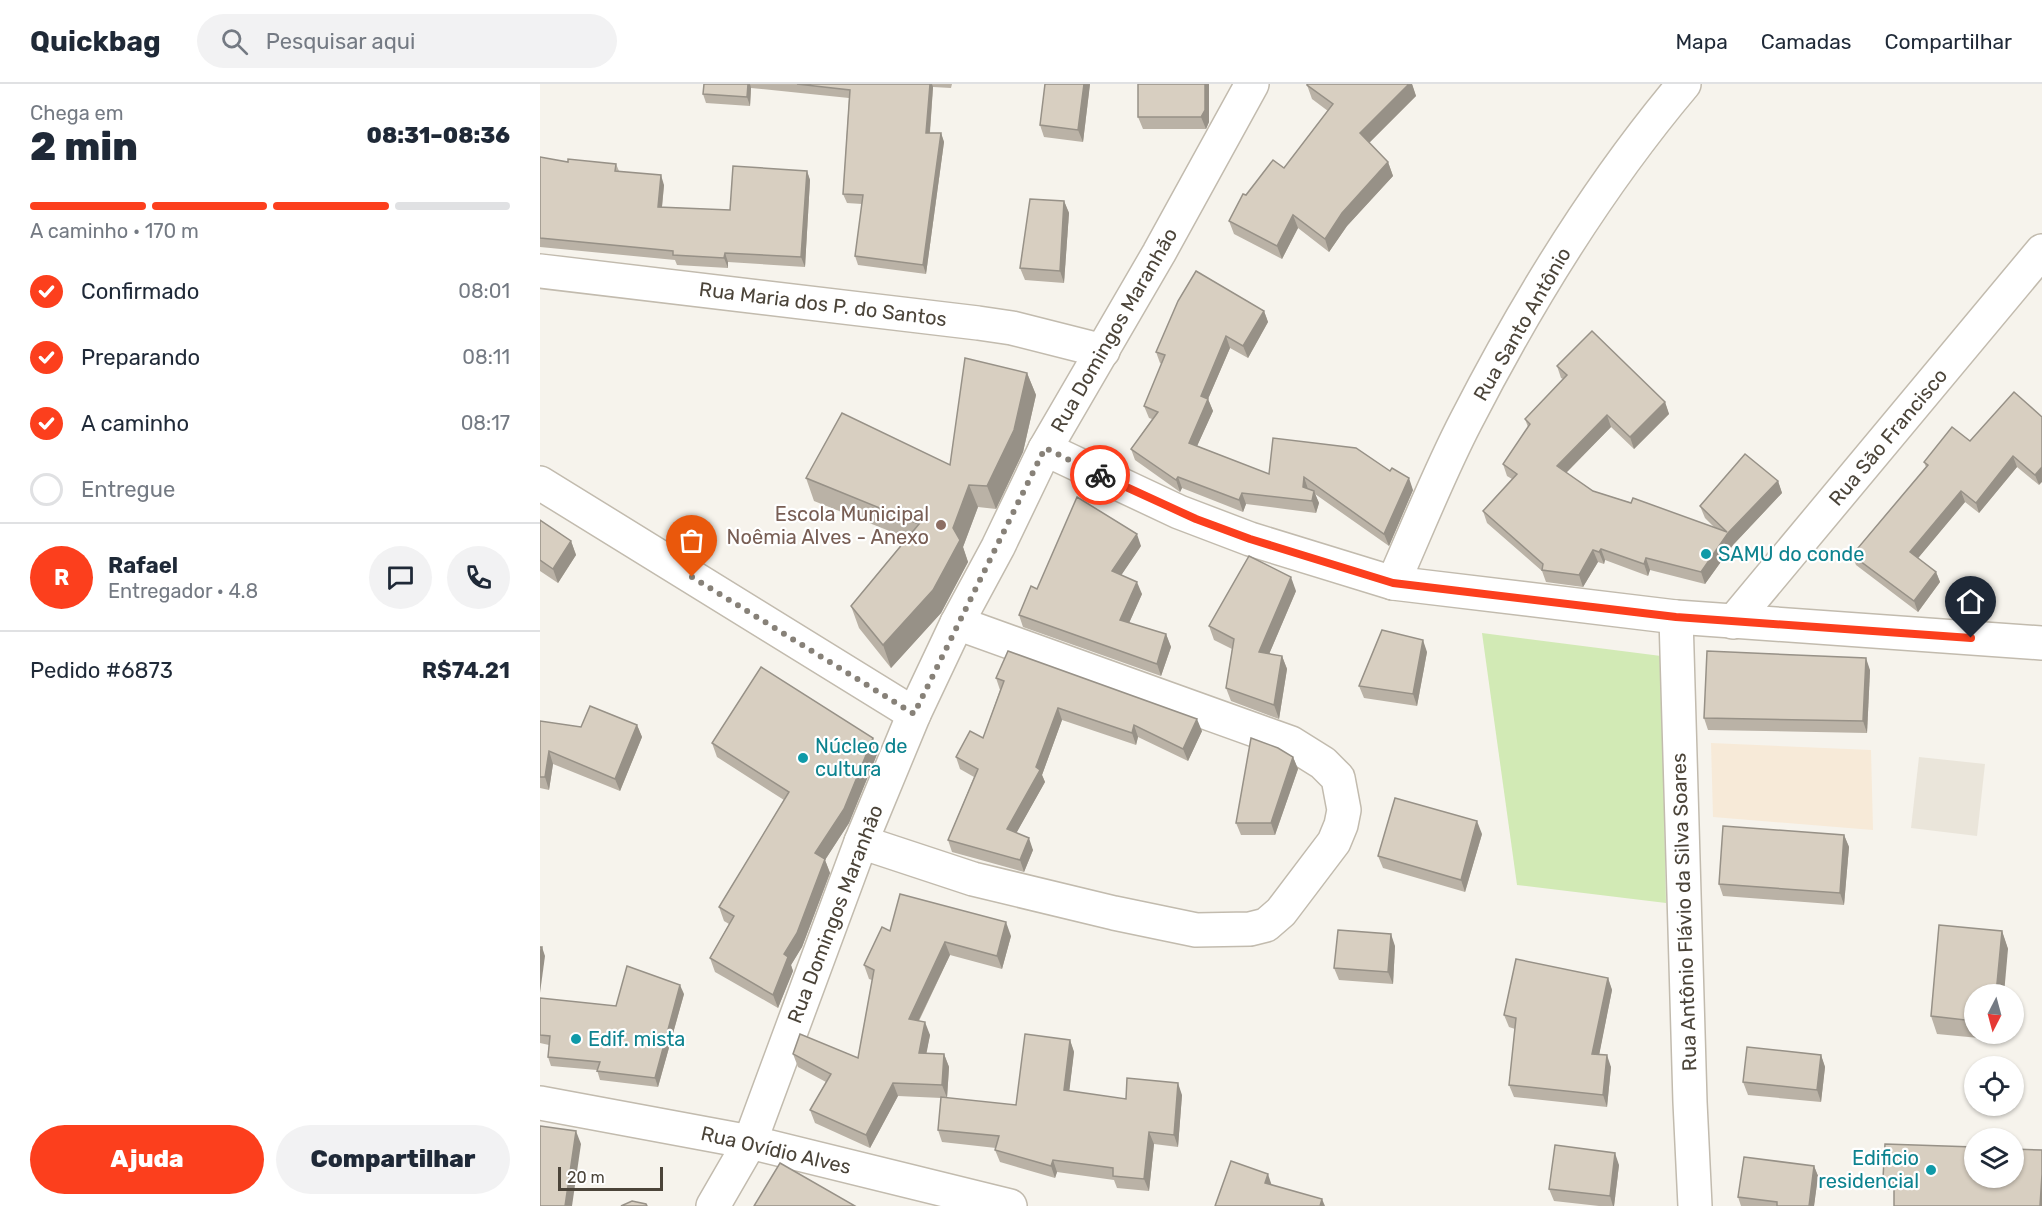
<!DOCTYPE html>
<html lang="pt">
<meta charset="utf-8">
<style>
body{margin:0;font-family:Rubik,sans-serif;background:#f2f2f3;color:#1f2937;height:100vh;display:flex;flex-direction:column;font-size:22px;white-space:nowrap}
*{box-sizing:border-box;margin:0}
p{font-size:20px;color:#747a83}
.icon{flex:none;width:33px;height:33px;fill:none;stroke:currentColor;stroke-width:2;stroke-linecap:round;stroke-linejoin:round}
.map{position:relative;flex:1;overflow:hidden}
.drawer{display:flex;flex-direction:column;background:#fff;width:540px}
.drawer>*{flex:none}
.needle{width:39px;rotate:186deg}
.buttons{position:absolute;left:1424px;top:900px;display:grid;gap:12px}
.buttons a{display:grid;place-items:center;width:60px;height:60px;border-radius:50%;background:#fff;box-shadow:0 2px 4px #0004;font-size:30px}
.scale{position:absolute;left:18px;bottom:15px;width:105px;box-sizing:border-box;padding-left:6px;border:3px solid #4b4439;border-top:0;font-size:16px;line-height:21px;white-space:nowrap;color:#4b4439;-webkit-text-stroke:4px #fff;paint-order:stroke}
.pin{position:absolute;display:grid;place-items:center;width:51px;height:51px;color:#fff;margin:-62px -26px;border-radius:50% 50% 50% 0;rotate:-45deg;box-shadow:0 0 6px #0007}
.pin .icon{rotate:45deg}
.courier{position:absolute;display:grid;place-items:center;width:60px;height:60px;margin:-30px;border:4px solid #fc3f1d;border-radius:50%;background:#fff;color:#222;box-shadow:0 2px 8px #0007}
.head em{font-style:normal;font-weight:800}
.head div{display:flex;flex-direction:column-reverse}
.head{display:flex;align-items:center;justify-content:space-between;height:102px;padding:0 30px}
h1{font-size:39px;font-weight:800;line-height:45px}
.bar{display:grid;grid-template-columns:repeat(4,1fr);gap:9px 6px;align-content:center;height:72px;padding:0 30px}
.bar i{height:8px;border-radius:4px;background:#e0e1e3}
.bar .selected{background:#fc3f1d}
.bar p{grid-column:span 4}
.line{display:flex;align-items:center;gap:15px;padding:0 30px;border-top:2px solid #e0e1e3}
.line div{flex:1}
.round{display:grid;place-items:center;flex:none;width:63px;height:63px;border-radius:32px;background:#f2f2f3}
ol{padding:0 30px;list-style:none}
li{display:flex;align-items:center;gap:18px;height:66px}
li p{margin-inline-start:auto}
li .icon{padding:6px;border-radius:50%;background:#fc3f1d;color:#fff;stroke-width:4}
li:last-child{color:#747a83}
li i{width:33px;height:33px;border:3px solid #e0e1e3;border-radius:50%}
.button{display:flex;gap:12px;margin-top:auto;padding:12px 30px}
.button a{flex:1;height:69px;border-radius:36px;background:#fc3f1d;color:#fff;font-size:24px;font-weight:800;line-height:69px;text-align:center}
.button a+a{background:#f2f2f3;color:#1f2937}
header{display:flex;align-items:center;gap:36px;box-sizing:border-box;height:84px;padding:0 30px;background:#fff;border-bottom:2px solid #e0e1e3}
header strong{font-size:28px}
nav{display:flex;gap:33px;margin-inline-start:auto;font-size:21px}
.search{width:420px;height:54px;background:#f2f2f3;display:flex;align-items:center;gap:15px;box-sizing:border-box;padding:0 21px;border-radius:33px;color:#747a83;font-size:22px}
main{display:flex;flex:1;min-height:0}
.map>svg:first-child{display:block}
.residential{fill:#eae5da}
.commercial{fill:#f7ead8}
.green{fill:#d2eab5}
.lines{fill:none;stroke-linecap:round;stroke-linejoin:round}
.street-casing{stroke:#c2bbae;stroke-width:36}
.street{stroke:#fff;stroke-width:33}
.wall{fill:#bab2a6}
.shaded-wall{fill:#979187}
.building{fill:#d8cfc1;stroke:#979187;stroke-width:1.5}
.done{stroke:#878178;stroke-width:6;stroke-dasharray:0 10.8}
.route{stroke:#fc3f1d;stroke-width:8}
.education-dot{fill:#8d6e63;stroke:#fff;stroke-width:2}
.culture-dot{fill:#0f9aa8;stroke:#fff;stroke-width:2}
.labels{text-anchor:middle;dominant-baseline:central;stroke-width:4.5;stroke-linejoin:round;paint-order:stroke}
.street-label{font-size:20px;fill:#4b4439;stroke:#fff}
.education-label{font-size:20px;fill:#785e54;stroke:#fff;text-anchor:end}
.culture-label{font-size:20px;fill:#0d838f;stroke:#fff;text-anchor:start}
</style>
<header>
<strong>Quickbag</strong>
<div class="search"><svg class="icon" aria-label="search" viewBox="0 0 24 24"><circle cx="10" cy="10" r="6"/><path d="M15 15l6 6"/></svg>Pesquisar aqui</div>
<nav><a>Mapa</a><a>Camadas</a><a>Compartilhar</a></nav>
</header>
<main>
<section class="drawer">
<div class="head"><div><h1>2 min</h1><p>Chega em</p></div><em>08:31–08:36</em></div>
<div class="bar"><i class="selected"></i><i class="selected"></i><i class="selected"></i><i></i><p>A caminho · 170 m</p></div>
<ol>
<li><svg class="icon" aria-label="check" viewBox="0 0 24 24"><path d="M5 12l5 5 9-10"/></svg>Confirmado<p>08:01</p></li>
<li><svg class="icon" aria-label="check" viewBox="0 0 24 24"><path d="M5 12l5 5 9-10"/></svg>Preparando<p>08:11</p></li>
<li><svg class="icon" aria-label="check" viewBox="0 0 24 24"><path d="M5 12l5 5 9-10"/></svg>A caminho<p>08:17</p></li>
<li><i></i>Entregue</li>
</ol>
<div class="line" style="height:108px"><b class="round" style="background:#fc3f1d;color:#fff">R</b><div><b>Rafael</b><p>Entregador · 4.8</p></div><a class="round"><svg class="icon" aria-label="chat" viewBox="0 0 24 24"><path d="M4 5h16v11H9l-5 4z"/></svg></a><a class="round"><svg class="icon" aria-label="phone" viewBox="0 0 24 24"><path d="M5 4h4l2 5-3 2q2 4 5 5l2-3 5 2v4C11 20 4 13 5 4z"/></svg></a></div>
<div class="line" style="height:78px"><div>Pedido #6873</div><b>R$74.21</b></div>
<div class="button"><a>Ajuda</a><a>Compartilhar</a></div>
</section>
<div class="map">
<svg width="1502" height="1122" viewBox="0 0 1502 1122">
<rect width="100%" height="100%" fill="#f6f3ec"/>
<polygon class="residential" points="1379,673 1445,680 1437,752 1371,744"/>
<polygon class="commercial" points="1171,659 1331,666 1333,746 1173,733"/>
<polygon class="green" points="942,549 1121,572 1126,819 977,801"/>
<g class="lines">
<defs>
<g id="street">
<polyline points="0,187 438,239 472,244 563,267"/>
<polyline points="505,365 639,428 710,455 853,499 1136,533 1502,559"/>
<polyline points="0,399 374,630"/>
<path d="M853,499c24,-54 46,-110 73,-162 61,-119 132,-235 218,-337"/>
<polyline points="1136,533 1150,1018 1155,1122"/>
<polyline points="1193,538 1502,167"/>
<polyline points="321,758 433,795 574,829 656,846 710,845 726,841 741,828 794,758 801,741 804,726 798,694 783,679 751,659 417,539"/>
<polyline points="0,1019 210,1058 470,1122"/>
<polyline points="173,1122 210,1058 321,758 374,630 417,539 458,463 505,365 619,169 712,0"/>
</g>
</defs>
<use href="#street" class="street-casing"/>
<use href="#street" class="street"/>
</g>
<g class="wall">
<polygon points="164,0 412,0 411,4 393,3 390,49 401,49 404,58 386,190 318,181 315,172 322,120 307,119 303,110 309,14 211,4 210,22 166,19 163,10"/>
<polygon points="505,0 550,0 543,58 504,53 500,41"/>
<polygon points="669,0 669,38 666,45 603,45 598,33"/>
<polygon points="767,0 872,0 876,12 829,59 848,78 853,92 807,142 789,168 758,144 742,175 694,150 689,137 706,111 744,84 788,27 772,15 767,1"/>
<polygon points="0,73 28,78 76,80 79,87 124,101 122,123 190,126 267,87 270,96 265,183 188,178 188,184 137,181 135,176 0,163"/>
<polygon points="524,117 529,129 524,199 485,196 480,184"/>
<polygon points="724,227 728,238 708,274 690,264 668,315 673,327 657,362 729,390 873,406 849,462 775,410 779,419 776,429 706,420 703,428 642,404 640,408 595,376 591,365 612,335 609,334 604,322 622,280 620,279 616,268"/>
<polygon points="1017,282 1125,318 1129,330 1094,365 1071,343 1026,389 1053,407 1175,444 1165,434 1160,422 1238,397 1242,409 1193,461 1165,500 1110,486 1108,492 1065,476 1064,480 1058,478 1043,503 1006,498 1002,487 947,439 943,427 972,395 967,392 963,380 988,343 985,335 1023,295 1021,294"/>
<polygon points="487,289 496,311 483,368 456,425 438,423 423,463 428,478 401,529 351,584 319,544 311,522 367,454 274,417 266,394 410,381"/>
<polygon points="1474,308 1499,401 1477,383 1439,429 1425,418 1378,474 1396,488 1400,498 1378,528 1316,481 1312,471 1386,383 1384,378 1430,357"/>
<polygon points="0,436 31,457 36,471 18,499 0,487"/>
<polygon points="601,462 581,491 602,510 589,539 626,550 631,563 621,592 483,543 479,531 497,505"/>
<polygon points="756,507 729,570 742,572 747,585 739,635 691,617 686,604 692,565 674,556 669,542"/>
<polygon points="887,568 877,622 824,614 819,602"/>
<polygon points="1330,586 1327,649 1168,646 1164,634"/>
<polygon points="456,594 662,647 648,677 598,653 596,661 522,636 502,691 505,698 476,749 493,766 484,788 412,768 408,756 434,693 420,685 416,673 443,654 460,606"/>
<polygon points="0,637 41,643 97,641 102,653 80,707 13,680 9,706 0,704"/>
<polygon points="333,654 338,668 309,739 285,776 290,789 262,863 251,881 253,887 238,924 175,888 170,874 189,840 184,837 179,823 244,716 177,673 172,659"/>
<polygon points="753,673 758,685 735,751 701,751 696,739"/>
<polygon points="942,750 925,808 843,784 838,772"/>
<polygon points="1304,751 1309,763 1304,821 1183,812 1179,800"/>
<polygon points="350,847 471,852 462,885 410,871 379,937 390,951 386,969 404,970 409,983 407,1014 476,1021 530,956 534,968 529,1007 586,1015 642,1011 638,1063 614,1060 609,1107 577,1104 574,1096 517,1088 515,1094 460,1078 455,1066 456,1064 402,1058 398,1046 401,1014 358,1012 330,1064 275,1039 270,1026 286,998 258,983 253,970 318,974 332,896 329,895 324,881"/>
<polygon points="1462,847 1468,865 1434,910 1434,950 1461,950 1460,956 1397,950 1391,932"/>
<polygon points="855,862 853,900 799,896 794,884"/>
<polygon points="1068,894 1072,906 1059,970 1071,983 1067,1023 974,1013 969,1001 975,945 969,943 964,931"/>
<polygon points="144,910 118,1003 60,996 57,986 11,982 8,973 9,961 0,959 0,914 76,922"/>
<polygon points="1281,971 1285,983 1281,1018 1208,1011 1203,998"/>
<polygon points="1502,1066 1354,1106 1348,1106 1343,1094"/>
<polygon points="1079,1081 1074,1122 1059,1122 1014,1117 1009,1105"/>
<polygon points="1274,1082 1278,1092 1274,1122 1201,1122 1198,1113"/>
</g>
<g class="shaded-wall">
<polygon points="208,0 210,0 211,4 210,22 207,13"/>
<polygon points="390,0 392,0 393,3 389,58 386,49"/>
<polygon points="544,0 550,0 543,58 538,46"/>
<polygon points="665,0 669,0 669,38 666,45 661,33"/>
<polygon points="869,0 872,0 876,12 825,63 820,49"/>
<polygon points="401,49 404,58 386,190 383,181"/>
<polygon points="848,78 853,92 807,142 789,168 785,155 802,129"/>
<polygon points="267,87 270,96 265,183 261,173"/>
<polygon points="121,91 124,101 121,132 118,123"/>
<polygon points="524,117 529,129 524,199 520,187"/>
<polygon points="753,131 758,144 742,175 737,162"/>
<polygon points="185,169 188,178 188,184 184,174"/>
<polygon points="724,227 728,238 708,274 703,262"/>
<polygon points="686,252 690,264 668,315 673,327 653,371 649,359 661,312"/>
<polygon points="487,289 496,311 483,368 456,425 447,402"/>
<polygon points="1125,318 1129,330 1094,365 1090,353"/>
<polygon points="1067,331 1071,343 1021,394 1017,382"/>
<polygon points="1473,372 1477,383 1439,429 1436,419"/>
<polygon points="1502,383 1502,398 1499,401 1495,391"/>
<polygon points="638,393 642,404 640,408 636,396"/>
<polygon points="764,393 768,405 763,403"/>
<polygon points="869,394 873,406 849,462 844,450"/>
<polygon points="1238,397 1242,409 1193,461 1165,500 1161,488 1188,449"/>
<polygon points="429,401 438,423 423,463 428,478 401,529 351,584 343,561 413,444"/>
<polygon points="774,407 779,419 776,429 772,417"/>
<polygon points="1421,407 1425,418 1374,479 1370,468"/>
<polygon points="702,409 706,420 703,428 699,416"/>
<polygon points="597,450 601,462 576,499 572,487"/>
<polygon points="31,457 36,471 18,499 13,485"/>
<polygon points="1061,465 1065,476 1064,480 1059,468"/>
<polygon points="1053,466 1058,478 1043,503 1039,491"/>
<polygon points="1106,474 1110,486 1108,492 1104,480"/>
<polygon points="1396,488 1400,498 1378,528 1374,517"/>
<polygon points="751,493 756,507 724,582 719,568"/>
<polygon points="597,498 602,510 585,548 580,536"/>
<polygon points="626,550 631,563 621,592 617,580"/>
<polygon points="883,556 887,568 877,622 873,610"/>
<polygon points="742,572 747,585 739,635 734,621"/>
<polygon points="1326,574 1330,586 1327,649 1323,637"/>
<polygon points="518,624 522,636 502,691 505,698 472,757 467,745 496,683"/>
<polygon points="657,635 662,647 648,677 643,665"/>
<polygon points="97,641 102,653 80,707 75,695"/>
<polygon points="594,641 598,653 596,661 592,649"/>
<polygon points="333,654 338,668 309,739 285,776 290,789 262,863 251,881 253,887 238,924 233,911 244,870 275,769"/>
<polygon points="9,667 13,680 9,706 5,693"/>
<polygon points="753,673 758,685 735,751 731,739"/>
<polygon points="937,737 942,750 925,808 921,796"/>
<polygon points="1304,751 1309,763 1304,821 1300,809"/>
<polygon points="489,754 493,766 484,788 480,776"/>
<polygon points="466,838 471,852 462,885 457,872"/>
<polygon points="1462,847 1468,865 1464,910 1456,910"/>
<polygon points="851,850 855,862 853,900 848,888"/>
<polygon points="405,858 410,871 373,948 369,935"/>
<polygon points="2,863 5,872 0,909 0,877"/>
<polygon points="1068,894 1072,906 1057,982 1052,970"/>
<polygon points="140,901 144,910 118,1003 115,994"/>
<polygon points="385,938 390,951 384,982 379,969"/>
<polygon points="530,956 534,968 528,1018 524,1006"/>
<polygon points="404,970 409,983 407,1014 402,1001"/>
<polygon points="1067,971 1071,983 1067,1023 1063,1011"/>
<polygon points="1281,971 1285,983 1281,1018 1277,1006"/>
<polygon points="353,999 358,1012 330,1064 326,1051"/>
<polygon points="638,999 642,1011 638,1063 634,1051"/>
<polygon points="36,1047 41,1060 32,1122 25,1122"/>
<polygon points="609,1048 614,1060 609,1107 604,1095"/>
<polygon points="1075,1069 1079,1081 1074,1122 1073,1122 1070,1112"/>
<polygon points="513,1076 517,1088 515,1094 511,1082"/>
<polygon points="1274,1082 1278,1092 1274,1122 1269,1122"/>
<polygon points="728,1090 732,1102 725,1099"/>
<polygon points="1502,1090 1502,1122 1500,1122"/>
<polygon points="782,1115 785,1122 780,1122"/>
</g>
<g class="building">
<polygon points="164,0 208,0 207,13 163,10"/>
<polygon points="257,0 390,0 386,49 401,49 383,181 315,172 323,111 303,110 310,6"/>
<polygon points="505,0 544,0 538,46 500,41"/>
<polygon points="598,0 665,0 665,26 661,33 598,33"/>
<polygon points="767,0 869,0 820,49 848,78 802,129 785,155 753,131 737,162 689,137 703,110 706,111 733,76 744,84 793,20 767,1"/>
<polygon points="0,73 28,78 28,75 76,80 75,87 121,91 118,123 190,126 193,82 267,87 261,173 185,169 184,174 133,171 133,167 0,154"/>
<polygon points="490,115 524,117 520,187 480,184"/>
<polygon points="656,187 724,227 703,262 686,252 661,312 668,315 649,359 729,390 733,354 816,364 850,387 852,384 869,394 844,450 764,393 763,403 774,407 772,417 702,409 699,416 638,393 636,396 591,365 618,328 604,322 625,271 616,268 638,217"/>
<polygon points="1052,247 1125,318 1090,353 1067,331 1017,382 1053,407 1091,419 1093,414 1187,448 1160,422 1205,370 1238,397 1188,449 1161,488 1106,474 1104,480 1061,465 1059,468 1053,466 1039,491 1002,486 1003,480 943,427 977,390 963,380 990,340 985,335 1027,291 1017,282"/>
<polygon points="425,274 487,289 474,346 447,402 429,401 413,444 420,456 393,506 343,561 311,522 379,440 266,394 302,329 410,381"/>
<polygon points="1474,308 1502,333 1502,383 1495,391 1473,372 1436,419 1421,407 1370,468 1396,488 1374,517 1312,471 1388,381 1384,378 1412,343 1430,357"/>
<polygon points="537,413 597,450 572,487 597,498 580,536 626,550 617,580 479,531 491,502 497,505"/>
<polygon points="0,436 31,457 13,485 0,476"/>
<polygon points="709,472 751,493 719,568 742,572 734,621 686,604 694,555 669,542"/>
<polygon points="842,546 883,556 873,610 819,602"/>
<polygon points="468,567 657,635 643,665 594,641 592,649 518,624 496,683 500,686 467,745 489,754 480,776 408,756 438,685 416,673 430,647 443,654 464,597 456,594"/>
<polygon points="1167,567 1326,574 1323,637 1164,634"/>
<polygon points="221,583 333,654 304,725 275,769 285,775 257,849 244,870 248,873 233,911 170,874 194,832 179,823 249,708 172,659"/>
<polygon points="50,622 97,641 75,695 9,667 5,693 0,693 0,637 41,643"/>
<polygon points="711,654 738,664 753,673 731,739 696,739"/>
<polygon points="855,714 937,737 921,796 838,772"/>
<polygon points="1183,742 1304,751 1300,809 1179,800"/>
<polygon points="360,810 466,838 457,872 405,858 369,935 385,938 379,969 404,970 402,1001 353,999 326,1051 270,1026 291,990 253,970 260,950 318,974 334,886 324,881 342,843 350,847"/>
<polygon points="1399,841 1462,847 1456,910 1434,910 1434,937 1391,932"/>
<polygon points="798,846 851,850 848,888 794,884"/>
<polygon points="0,863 2,863 0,877"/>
<polygon points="976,875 1068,894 1052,970 1067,971 1063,1011 969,1001 976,934 964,931"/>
<polygon points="87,882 140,901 115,994 57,987 60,978 8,973 10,952 0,951 0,914 76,922"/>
<polygon points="485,950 530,956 524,1006 586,1015 587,994 638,999 634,1051 609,1048 604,1095 573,1092 573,1084 513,1076 511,1082 455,1066 459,1052 398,1046 401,1013 476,1021"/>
<polygon points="1207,963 1281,971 1277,1006 1203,998"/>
<polygon points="0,1042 36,1047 25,1122 0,1122"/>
<polygon points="1345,1060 1434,1063 1434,1094 1473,1094 1473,1065 1502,1066 1502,1090 1500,1122 1354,1122 1354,1094 1343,1094"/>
<polygon points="1015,1061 1075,1069 1070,1112 1009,1105"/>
<polygon points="1204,1073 1274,1082 1269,1122 1237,1122 1237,1118 1198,1113"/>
<polygon points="691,1077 728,1090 725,1099 782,1115 780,1122 675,1122"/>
<polygon points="240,1079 315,1122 214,1122"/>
<polygon points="92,1117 106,1120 107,1122 81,1122"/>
</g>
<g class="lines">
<polyline class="done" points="152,493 374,630 505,364 560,391"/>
<polyline class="route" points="560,391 656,435 710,455 853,499 1136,533 1431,554"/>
</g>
<circle class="education-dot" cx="401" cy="441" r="6"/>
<g class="culture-dot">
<circle cx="1166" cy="470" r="6"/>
<circle cx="263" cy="674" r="6"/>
<circle cx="36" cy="955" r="6"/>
<circle cx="1391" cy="1086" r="6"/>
</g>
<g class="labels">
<g class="street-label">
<text transform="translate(283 220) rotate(7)">Rua Maria dos P. do Santos</text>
<text transform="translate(982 240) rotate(-60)">Rua Santo Antônio</text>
<text transform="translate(574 246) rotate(-60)">Rua Domingos Maranhão</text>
<text transform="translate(1348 353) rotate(-50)">Rua São Francisco</text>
<text transform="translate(1144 828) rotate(-92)">Rua Antônio Flávio da Silva Soares</text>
<text transform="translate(295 830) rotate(-69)">Rua Domingos Maranhão</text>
<text transform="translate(236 1066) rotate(13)">Rua Ovídio Alves</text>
</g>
<g class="education-label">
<text x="389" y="430">Escola Municipal<tspan x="389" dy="23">Noêmia Alves - Anexo</tspan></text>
</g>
<g class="culture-label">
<text x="1178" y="470">SAMU do conde</text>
<text x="275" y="662">Núcleo de<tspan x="275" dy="23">cultura</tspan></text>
<text x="48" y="955">Edif. mista</text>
<text x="1379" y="1074" text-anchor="end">Edificio<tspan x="1379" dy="23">residencial</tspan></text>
</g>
</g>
</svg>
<div class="buttons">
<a><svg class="needle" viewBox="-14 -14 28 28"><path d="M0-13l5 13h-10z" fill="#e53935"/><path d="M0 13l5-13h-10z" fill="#747a83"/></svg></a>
<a><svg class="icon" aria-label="locate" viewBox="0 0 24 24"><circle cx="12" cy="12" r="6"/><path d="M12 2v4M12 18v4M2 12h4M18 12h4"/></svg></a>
<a><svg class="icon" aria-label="layers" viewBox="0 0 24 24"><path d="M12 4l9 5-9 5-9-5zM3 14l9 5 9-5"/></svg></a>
</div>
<div class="scale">20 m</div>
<div class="pin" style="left:152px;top:493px;background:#ea580c"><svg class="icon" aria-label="bag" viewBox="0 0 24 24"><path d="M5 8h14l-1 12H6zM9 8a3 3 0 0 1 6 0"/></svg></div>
<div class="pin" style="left:1431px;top:554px;background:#1f2937"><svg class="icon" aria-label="home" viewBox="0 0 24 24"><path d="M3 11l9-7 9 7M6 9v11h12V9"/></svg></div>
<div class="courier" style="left:560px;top:391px"><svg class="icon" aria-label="bike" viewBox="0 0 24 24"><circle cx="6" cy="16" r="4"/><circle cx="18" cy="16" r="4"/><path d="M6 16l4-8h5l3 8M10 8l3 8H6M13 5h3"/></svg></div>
</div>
</main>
